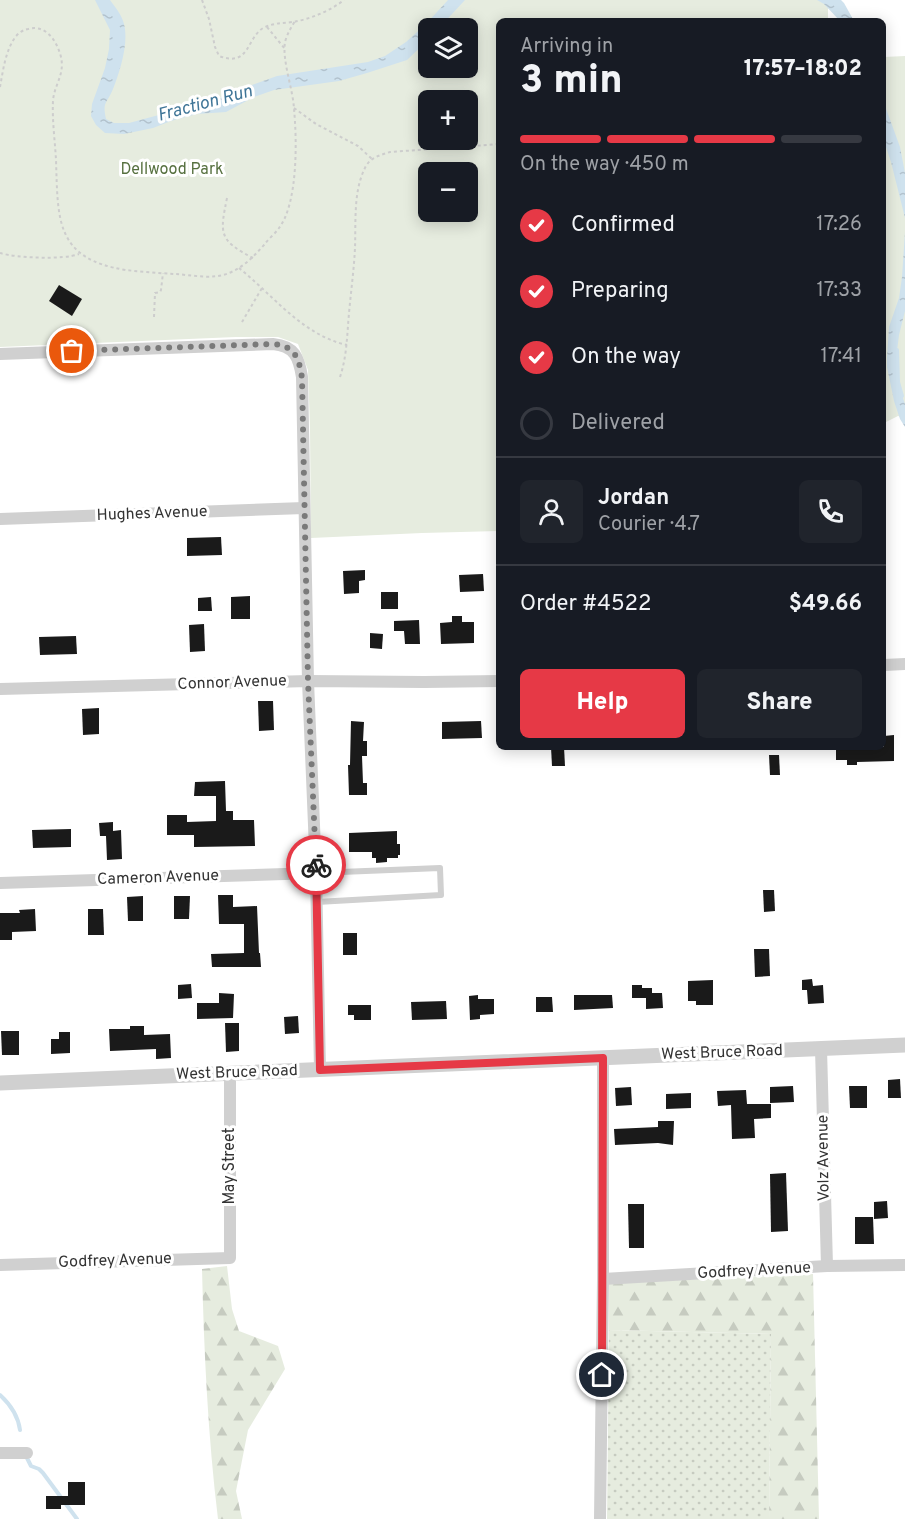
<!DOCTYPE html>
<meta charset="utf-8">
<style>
body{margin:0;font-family:Overpass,sans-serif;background:#20242c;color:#f1f3f6;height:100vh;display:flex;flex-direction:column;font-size:22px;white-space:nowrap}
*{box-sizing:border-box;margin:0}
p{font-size:20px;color:#9ea1a6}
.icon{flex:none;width:33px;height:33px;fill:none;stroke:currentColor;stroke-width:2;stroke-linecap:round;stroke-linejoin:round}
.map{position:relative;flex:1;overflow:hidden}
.panel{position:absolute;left:496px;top:18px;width:390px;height:732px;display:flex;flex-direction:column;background:#171b24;border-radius:9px;box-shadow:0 3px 15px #0003}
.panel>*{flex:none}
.fabs{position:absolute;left:418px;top:18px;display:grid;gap:12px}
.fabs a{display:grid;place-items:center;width:60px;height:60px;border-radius:9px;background:#171b24;box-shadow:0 3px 15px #0003;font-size:30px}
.pin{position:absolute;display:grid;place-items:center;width:51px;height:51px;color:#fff;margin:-26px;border:3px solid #fff;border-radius:50%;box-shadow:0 2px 6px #0007}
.courier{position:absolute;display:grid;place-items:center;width:60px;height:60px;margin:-30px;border:4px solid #e63946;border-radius:50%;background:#fff;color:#222;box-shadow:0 2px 8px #0007}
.headline em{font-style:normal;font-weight:800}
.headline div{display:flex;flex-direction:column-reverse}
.headline{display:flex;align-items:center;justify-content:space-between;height:102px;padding:0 24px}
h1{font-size:39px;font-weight:800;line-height:45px}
.bar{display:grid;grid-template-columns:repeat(4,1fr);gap:9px 6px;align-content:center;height:72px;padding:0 24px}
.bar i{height:8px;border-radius:4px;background:#363941}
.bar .on{background:#e63946}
.bar p{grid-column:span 4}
.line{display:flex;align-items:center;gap:15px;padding:0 24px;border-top:2px solid #363941}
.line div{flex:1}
.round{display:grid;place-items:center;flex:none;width:63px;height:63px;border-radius:9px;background:#20242c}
ol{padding:0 24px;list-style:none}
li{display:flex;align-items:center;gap:18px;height:66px}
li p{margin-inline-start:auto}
li .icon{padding:6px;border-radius:50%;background:#e63946;color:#fff;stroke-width:4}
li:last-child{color:#9ea1a6}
li i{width:33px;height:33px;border:3px solid #363941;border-radius:50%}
.cta{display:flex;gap:12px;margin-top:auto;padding:12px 24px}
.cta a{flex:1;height:69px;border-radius:9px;background:#e63946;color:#fff;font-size:24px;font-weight:800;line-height:69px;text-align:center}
.cta a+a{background:#20242c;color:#f1f3f6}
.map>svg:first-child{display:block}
.grass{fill:url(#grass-dots)}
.forest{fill:url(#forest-firs)}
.park{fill:#e6ecdf;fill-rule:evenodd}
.water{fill:url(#water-ripples)}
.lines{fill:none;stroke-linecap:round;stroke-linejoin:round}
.stream{stroke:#cfe2ee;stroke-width:4}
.building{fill:#1a1a1a}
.path{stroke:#cdcdcd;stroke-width:2;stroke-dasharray:3 3;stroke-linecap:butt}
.service{stroke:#d0d0d0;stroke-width:6}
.minor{stroke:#d0d0d0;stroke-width:12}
.tertiary{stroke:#d0d0d0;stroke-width:15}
.done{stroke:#7a7a7a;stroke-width:6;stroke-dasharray:0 10.8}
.route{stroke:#e63946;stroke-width:8}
.labels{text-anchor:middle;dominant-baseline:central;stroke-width:6;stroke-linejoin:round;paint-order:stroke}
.park-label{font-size:16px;fill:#56703f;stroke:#fff}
.street-label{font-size:16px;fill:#333;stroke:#fff}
.water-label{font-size:18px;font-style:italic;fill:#3f7597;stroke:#fff}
</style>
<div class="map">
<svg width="905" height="1519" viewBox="0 0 905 1519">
<defs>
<pattern id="grass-dots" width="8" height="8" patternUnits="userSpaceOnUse" patternTransform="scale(1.5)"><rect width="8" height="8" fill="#e6ecdf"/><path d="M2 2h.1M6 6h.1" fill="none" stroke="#c6cbc0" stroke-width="1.8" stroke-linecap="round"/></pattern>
<pattern id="forest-firs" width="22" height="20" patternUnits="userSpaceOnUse" patternTransform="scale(1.5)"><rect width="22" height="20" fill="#e6ecdf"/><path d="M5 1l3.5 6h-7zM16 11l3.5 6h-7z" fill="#c6cbc0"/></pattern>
<pattern id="water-ripples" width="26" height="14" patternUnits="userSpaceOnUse" patternTransform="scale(1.5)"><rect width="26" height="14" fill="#cfe2ee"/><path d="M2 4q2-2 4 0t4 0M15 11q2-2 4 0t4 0" fill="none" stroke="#b2c2cd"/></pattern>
</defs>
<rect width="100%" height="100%" fill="#fff"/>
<polygon class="grass" points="609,1330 771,1334 769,1519 607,1519"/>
<g class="forest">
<path d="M227,1266l5,43 7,22 39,15 7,23 -37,61 -12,61 6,28h-24c-10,-83 -14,-166 -16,-250z"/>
<polygon points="813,1274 819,1519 769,1519 771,1334 609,1330 609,1283"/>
</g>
<g class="park">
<path d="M0,0h828v21h-328l-1,510 -77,2 -111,5 -1,-109 -2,-59 -10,-26 -20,-7h-42l-236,10zM429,28h39v40h-39zM429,100h39v40h-39zM429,172h39v40h-39z"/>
<polygon points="905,56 905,418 898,416 884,423 884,57"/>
</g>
<g class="water">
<path d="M95,0h15c5,7 12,15 14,24 5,19 -4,47 -11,65 -6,15 -11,12 -7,30l8,4h15l78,-21 31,-10 14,-7 25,-9 91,-14 17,-6 21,-14 19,-17 23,-25h17l-26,28h-10v11l-22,21 -40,13 -28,8 -65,9 -20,7 -28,15 -29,2 -26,7 -18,7 -29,6 -19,-1 -9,-8 -5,-9 1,-12 13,-36 4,-19 1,-19z"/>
<polygon points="817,0 841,0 844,3 854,21 840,21 824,4"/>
<polygon points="884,103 900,147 905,173 905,218 891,162 884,141"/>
<polygon points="905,232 905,311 899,335 896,359 899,387 905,404 905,427 900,419 894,401 887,367 887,357 889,327 899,298 902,277"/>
</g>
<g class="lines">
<g class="stream">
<polyline points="897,350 898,382 902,396"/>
<path d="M0,1395c11,10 18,20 20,35"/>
<polyline points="26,1456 31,1466 39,1469 43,1473 77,1519"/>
</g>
</g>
<g class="building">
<polygon points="59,285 82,299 72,316 49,301"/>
<polygon points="221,537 222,555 187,556 187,538"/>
<polygon points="365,570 365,580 359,581 359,593 344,594 343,571"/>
<polygon points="483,574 484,591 460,592 459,575"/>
<rect x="381" y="592" width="17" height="17"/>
<polygon points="250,596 250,619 231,619 231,597"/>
<polygon points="211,597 212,611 198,611 198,598"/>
<polygon points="452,616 462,616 462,622 474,622 474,643 441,644 440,623 452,622"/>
<polygon points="419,620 420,644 405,644 404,631 394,631 394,621"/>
<polygon points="204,624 205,651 190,652 189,625"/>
<polygon points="370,633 383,634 382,649 370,648"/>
<polygon points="76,636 77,654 40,655 39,637"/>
<polygon points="258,701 273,701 274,730 259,731"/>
<polygon points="99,708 99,734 83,735 82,709"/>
<polygon points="351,721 364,722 363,741 367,741 367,756 362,756 363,783 367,783 367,795 349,795 348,765 350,765"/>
<polygon points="481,721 482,738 442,739 442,722"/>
<polygon points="894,735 894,761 857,762 857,765 847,765 847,760 836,760 836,747 884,747 884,736"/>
<polygon points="551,747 564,747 565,766 552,766"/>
<polygon points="769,755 779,755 780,775 770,775"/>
<polygon points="225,781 226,811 233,811 233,820 254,820 255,846 194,847 194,835 167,835 167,815 187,815 187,822 216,821 216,796 194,796 195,782"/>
<polygon points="113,822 113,831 121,830 122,859 107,860 106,836 100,836 99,823"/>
<polygon points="71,829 71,847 33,848 32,830"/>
<polygon points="397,831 397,844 400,844 400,855 398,855 398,858 387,858 387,862 376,863 376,858 372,858 372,852 349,852 349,833"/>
<polygon points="763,890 774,890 775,911 764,912"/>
<polygon points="218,895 233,895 233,907 257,906 259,953 260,953 261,967 212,967 211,954 244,953 244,924 219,924"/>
<polygon points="143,896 143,921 128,921 127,897"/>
<polygon points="174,896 190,896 189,919 174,919"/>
<polygon points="35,909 36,931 12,932 12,940 0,940 0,913 20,913 19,910"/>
<polygon points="88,909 103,909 104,935 88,935"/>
<rect x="343" y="933" width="14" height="22"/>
<polygon points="754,949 769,949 770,976 755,977"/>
<polygon points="812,979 813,986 823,985 824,1003 808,1004 807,990 802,990 802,980"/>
<polygon points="713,980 713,1005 696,1005 696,1001 688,1001 688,981"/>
<polygon points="191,984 192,998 178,999 178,985"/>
<polygon points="632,985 642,985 642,988 652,988 652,993 662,993 663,1008 646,1009 646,998 632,998"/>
<polygon points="219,993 234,994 233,1018 197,1019 197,1003 219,1003"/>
<polygon points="478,995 478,999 494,999 494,1014 480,1015 480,1019 470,1020 469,996"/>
<polygon points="574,995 612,995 613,1008 574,1010"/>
<polygon points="536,997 552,997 553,1012 536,1012"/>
<polygon points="446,1001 447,1019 412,1020 411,1002"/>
<polygon points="348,1005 371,1005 371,1020 354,1020 354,1015 348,1015"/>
<polygon points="298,1016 299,1033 285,1034 284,1017"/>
<polygon points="225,1023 239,1023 239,1051 226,1052"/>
<polygon points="130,1026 144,1026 144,1035 170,1034 171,1058 156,1059 156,1049 110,1051 109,1029 130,1029"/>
<polygon points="1,1031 19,1031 19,1055 2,1055"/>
<polygon points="59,1032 70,1032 70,1053 51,1054 51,1039 59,1039"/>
<polygon points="900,1079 901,1098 888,1098 888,1080"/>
<polygon points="793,1086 794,1102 770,1103 770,1087"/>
<polygon points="849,1086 867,1086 867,1108 850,1108"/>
<polygon points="631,1087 632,1105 616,1106 615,1088"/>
<polygon points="746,1090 747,1104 771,1104 771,1118 754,1119 755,1138 732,1139 731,1105 718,1106 717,1091"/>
<polygon points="691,1093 691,1108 666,1109 666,1094"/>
<polygon points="658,1121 674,1121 673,1145 658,1143 615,1145 614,1129 658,1127"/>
<polygon points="786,1173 788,1231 771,1232 770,1174"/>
<polygon points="887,1201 888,1218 874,1219 874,1202"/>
<polygon points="628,1204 644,1204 644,1248 629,1248"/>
<polygon points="855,1217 873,1217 874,1244 855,1244"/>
<polygon points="68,1482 85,1482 85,1505 61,1505 61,1509 46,1509 46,1496 68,1496"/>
</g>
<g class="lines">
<g class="path">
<path d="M202,0l7,19 6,28 4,9c32,12 27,-20 46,-29 9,-4 18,-4 28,-5 17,-3 37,-11 51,-22"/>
<polyline points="267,27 285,49"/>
<path d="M0,87c3,-16 5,-34 14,-48 3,-5 8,-9 14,-10 18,-5 29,12 33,28 4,18 -7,28 -8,44 -1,19 2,40 3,59 2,60 -1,99 70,110 16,2 33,3 49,4 17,1 38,6 54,-1 15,-6 25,-17 35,-28 4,-6 11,-11 15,-17 19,-25 18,-88 15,-119 -1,-20 -12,-48 -9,-67 2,-8 6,-14 10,-21"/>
<polyline points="294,108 316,124 358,146 372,159"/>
<path d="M227,198c-7,35 -9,42 26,60"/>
<path d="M0,253c16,5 64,7 79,1"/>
<path d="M239,268c34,27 63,67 108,77"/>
<polyline points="154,317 155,293 160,292 161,290 163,273"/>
<polyline points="242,322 262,288"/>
<path d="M340,377c7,-21 7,-42 9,-64 2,-22 5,-44 6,-65 1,-27 -2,-58 11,-82 5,-9 15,-11 24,-14l110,-8"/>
</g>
<polyline class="service" points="316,873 440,868 441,895 317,902"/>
<g class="minor">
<path d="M0,354l273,-10c22,2 26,14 29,33l6,304 8,192 4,197"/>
<polyline points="0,519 304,508"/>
<polyline points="884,665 905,664"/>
<polyline points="0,689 308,681 424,682 500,681"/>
<polyline points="0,883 316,873"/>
<polyline points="821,1049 827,1266"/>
<polyline points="0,1265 230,1258 230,1073"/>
<polyline points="603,1279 827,1266 905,1265"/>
<polyline points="0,1453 27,1453"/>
<polyline points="600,1519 603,1279 603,1058"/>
</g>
<polyline class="tertiary" points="0,1083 905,1045"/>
</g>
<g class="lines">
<path class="done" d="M72,351l201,-7c22,2 26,14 29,34l6,303 8,184"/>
<polyline class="route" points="316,865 320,1070 603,1058 602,1375"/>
</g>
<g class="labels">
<g class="park-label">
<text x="172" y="170">Dellwood Park</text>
</g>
<g class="street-label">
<text transform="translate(152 514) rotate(-2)">Hughes Avenue</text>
<text transform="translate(232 683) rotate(-2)">Connor Avenue</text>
<text transform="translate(158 878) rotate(-2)">Cameron Avenue</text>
<text transform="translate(722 1053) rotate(-2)">West Bruce Road</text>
<text transform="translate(237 1073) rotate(-2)">West Bruce Road</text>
<text transform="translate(824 1158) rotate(-91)">Volz Avenue</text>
<text transform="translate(230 1166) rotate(-90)">May Street</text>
<text transform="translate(115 1261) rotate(-2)">Godfrey Avenue</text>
<text transform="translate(754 1271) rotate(-3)">Godfrey Avenue</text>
</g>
<g class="water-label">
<text transform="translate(205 104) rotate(-15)">Fraction Run</text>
</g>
</g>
</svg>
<div class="fabs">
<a><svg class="icon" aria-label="layers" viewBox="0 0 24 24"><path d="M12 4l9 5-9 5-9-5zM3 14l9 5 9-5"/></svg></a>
<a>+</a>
<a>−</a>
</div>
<div class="pin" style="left:72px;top:351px;background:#ea580c"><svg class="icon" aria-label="bag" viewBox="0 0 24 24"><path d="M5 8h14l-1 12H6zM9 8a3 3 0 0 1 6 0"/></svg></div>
<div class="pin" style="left:602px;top:1375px;background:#1f2937"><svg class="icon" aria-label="home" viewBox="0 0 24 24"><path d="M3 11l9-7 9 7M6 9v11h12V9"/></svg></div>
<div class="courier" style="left:316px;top:865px"><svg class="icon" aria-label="bike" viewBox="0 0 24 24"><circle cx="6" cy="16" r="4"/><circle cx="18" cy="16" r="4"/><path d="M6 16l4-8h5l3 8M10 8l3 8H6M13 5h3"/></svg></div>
<section class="panel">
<div class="headline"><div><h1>3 min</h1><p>Arriving in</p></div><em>17:57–18:02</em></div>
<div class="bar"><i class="on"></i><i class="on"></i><i class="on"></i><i></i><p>On the way · 450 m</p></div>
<ol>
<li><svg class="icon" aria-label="check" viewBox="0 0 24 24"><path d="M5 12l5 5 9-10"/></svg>Confirmed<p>17:26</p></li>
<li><svg class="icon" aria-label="check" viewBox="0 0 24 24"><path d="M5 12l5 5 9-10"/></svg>Preparing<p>17:33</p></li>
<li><svg class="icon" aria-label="check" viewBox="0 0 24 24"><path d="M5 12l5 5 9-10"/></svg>On the way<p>17:41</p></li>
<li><i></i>Delivered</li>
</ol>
<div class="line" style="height:108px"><a class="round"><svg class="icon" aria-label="person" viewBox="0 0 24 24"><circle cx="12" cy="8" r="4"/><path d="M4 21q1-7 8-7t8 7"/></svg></a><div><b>Jordan</b><p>Courier · 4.7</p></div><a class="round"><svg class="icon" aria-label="phone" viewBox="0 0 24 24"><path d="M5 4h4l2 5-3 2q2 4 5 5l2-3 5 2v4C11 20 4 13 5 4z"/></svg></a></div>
<div class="line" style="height:78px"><div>Order #4522</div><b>$49.66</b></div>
<div class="cta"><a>Help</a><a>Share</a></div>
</section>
</div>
